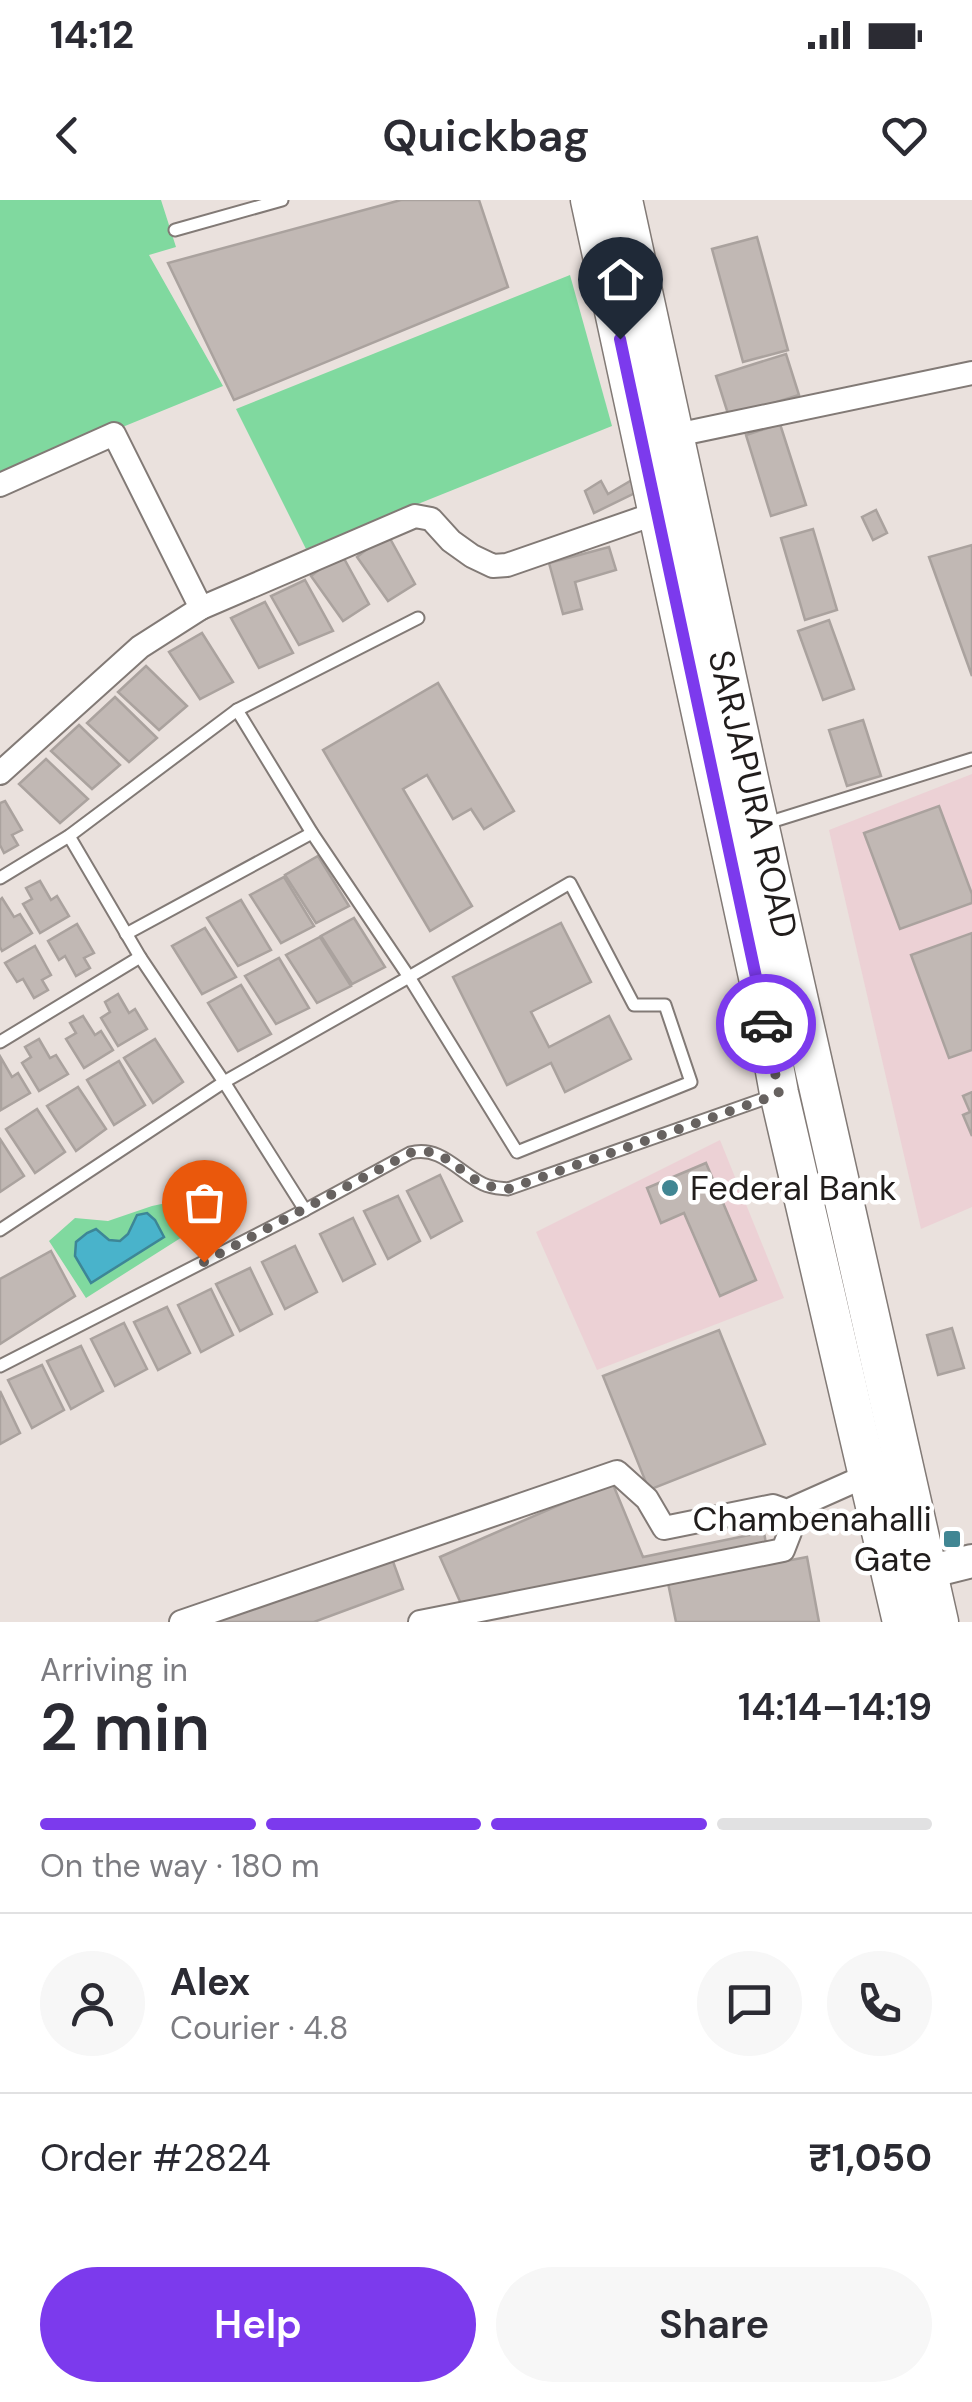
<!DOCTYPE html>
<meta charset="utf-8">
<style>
body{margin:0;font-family:"DM Sans",sans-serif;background:#f7f7f7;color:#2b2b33;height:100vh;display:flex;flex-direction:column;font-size:38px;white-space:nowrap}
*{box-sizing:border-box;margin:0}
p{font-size:32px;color:#7c7c81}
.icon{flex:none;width:55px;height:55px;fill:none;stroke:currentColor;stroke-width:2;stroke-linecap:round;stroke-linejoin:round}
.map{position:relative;height:1422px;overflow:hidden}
.side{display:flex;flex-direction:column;background:#fff;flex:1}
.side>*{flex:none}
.pin{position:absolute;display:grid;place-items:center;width:85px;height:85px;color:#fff;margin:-102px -42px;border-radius:50% 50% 50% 0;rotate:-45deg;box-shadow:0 0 10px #0007}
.pin .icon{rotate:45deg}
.courier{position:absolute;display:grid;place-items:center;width:100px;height:100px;margin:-50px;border:8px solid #7c3aed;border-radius:50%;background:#fff;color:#222;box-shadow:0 2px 12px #0007}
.headline em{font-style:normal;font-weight:600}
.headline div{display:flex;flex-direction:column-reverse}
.headline{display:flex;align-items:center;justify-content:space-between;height:170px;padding:0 40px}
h1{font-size:65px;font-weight:600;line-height:75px}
.bar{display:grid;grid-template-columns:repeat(4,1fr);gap:15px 10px;align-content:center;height:120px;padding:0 40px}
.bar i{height:12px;border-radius:8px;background:#e1e1e2}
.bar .current{background:#7c3aed}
.bar p{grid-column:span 4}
.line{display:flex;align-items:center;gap:25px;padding:0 40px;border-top:2px solid #e1e1e2}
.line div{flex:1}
.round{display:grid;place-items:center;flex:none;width:105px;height:105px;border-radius:52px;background:#f7f7f7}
.cta{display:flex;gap:20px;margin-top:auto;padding:20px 40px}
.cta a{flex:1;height:115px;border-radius:60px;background:#7c3aed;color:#fff;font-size:40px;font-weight:600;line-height:115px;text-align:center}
.cta a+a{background:#f7f7f7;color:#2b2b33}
.status{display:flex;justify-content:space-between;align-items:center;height:70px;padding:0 50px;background:#fff;direction:ltr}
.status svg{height:28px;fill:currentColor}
header{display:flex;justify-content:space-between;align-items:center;height:130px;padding:0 40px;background:#fff;font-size:45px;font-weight:600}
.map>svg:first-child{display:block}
.commercial{fill:#ecd1d5}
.green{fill:#80d99f}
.water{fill:#49b3cb;stroke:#3d8696;stroke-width:2.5}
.building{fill:#c1b8b4;stroke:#aaa29e;stroke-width:2.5}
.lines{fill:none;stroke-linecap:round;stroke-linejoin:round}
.lane-casing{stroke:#827a76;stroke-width:15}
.street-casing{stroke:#827a76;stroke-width:26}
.secondary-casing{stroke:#827a76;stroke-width:36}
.primary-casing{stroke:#827a76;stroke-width:41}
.lane{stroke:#fff;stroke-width:11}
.street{stroke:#fff;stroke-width:22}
.secondary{stroke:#fff;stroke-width:32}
.primary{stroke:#fff;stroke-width:38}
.done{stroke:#676260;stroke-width:10;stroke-dasharray:0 18}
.route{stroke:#7c3aed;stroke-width:12}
.poi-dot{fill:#418693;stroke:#fff;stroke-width:4}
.labels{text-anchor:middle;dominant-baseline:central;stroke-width:9;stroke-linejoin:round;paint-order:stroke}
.street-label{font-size:35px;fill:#211d1c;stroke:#fff}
.poi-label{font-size:35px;fill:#211d1c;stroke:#fff;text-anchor:start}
</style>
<div class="status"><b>14:12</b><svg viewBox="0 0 49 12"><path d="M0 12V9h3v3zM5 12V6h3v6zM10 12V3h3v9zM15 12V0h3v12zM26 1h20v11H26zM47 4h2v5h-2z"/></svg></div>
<header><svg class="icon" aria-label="back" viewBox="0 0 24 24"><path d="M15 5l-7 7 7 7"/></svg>Quickbag<svg class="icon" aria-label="heart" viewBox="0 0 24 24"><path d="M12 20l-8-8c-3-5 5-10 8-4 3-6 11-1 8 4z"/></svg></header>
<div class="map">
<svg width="972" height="1422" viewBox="0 0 972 1422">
<rect width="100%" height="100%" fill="#eae1dd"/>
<g class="commercial">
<polygon points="972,574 972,1007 921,1029 829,630"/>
<polygon points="720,940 784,1098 597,1170 536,1032"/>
</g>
<g class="green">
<polygon points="0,0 161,0 176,47 149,55 223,186 0,277"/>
<polygon points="570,75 612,226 306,349 236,209"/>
<polygon points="190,998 198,1027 86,1098 49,1041 75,1018 108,1021 152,1006"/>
</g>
<polygon class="water" points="147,1013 155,1020 164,1037 91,1083 75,1056 76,1042 87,1033 96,1029 109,1040 120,1041 128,1034 137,1015"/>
<g class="building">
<polygon points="401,0 479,0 508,87 234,200 168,63"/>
<polygon points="757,37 788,150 743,162 712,49"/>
<polygon points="786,154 799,195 729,217 716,176"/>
<polygon points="780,224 806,305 771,316 746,235"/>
<polygon points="637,277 639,291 594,313 585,291 601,281 608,294"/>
<polygon points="876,310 887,333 873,340 862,317"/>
<polygon points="813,329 837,410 805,420 781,338"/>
<polygon points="387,333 415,384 388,401 357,357"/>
<polygon points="972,345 972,476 929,357"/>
<polygon points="609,347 616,370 575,382 582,409 563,414 549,363"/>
<polygon points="341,353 369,404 343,421 311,376"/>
<polygon points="305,380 333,431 299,445 271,396"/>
<polygon points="265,402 293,453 259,468 231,418"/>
<polygon points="829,420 854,489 823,500 798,431"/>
<polygon points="202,433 233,482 200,499 169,452"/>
<polygon points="146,466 187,506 159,530 118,492"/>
<polygon points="438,483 514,611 484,629 471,609 453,619 427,575 403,589 472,706 430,731 323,550"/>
<polygon points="115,497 157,538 129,562 87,523"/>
<polygon points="863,520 881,576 847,586 829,530"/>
<polygon points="79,525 120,565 92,589 51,551"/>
<polygon points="46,559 88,599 60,623 19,584"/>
<polygon points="5,601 22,630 12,635 18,645 4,653 0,645 0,603"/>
<polygon points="939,606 972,694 972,703 900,729 864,633"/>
<polygon points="318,656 349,706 316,723 285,675"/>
<polygon points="284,677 314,726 281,743 250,695"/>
<polygon points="40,681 51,700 57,696 69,716 40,733 23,704 32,699 26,688"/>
<polygon points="2,698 14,717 20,714 32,733 2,751 0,747 0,700"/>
<polygon points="241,700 271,750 238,766 207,718"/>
<polygon points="354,718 385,767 352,784 321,736"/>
<polygon points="561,723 591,782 531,812 549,847 609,816 631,859 565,892 551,863 507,885 453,777"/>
<polygon points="77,724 94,753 84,758 90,768 76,776 65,756 59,760 48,741"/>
<polygon points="205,728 236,777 202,794 172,746"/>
<polygon points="972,733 972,850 949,858 911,755"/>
<polygon points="320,737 351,786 317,803 286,755"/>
<polygon points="35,746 51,775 42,780 48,790 34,798 23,779 17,782 5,763"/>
<polygon points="279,758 309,808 276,824 245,776"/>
<polygon points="241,785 271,834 238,851 208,803"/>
<polygon points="118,794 129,813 135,809 147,829 118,846 101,818 110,812 105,802"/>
<polygon points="83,816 95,835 101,831 113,850 84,868 66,839 76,833 70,823"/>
<polygon points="39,839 50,858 56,855 68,874 39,891 22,863 31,857 25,847"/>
<polygon points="155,839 183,882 153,903 124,858"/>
<polygon points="1,858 12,877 18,873 30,893 1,910"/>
<polygon points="119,861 145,905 114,925 87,880"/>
<polygon points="78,887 106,929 76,951 47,906"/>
<polygon points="972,892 972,936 963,915 970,912 963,896"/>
<polygon points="37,909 65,952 35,973 6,929"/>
<polygon points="0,939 24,976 0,992"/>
<polygon points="706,963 756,1080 720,1096 684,1013 661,1023 647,988"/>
<polygon points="440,975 462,1021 431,1038 407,991"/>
<polygon points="398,996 420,1041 388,1059 364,1011"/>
<polygon points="353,1018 375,1064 343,1081 320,1034"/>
<polygon points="295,1046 317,1092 285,1109 262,1062"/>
<polygon points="51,1051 75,1096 0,1144 0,1079"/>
<polygon points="250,1068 272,1114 240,1131 216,1084"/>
<polygon points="211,1089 233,1135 201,1152 178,1105"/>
<polygon points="167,1107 190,1153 158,1170 134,1122"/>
<polygon points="124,1123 147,1169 115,1186 91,1139"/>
<polygon points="952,1128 964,1168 938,1175 927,1135"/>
<polygon points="719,1130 765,1244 649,1290 603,1176"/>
<polygon points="81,1146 103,1191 71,1209 47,1161"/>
<polygon points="42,1165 64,1210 32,1228 8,1180"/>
<polygon points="0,1191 20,1233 0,1244"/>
<polygon points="612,1282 643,1357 764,1332 767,1350 463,1408 440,1357"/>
<polygon points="391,1356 403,1389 314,1422 211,1422"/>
<polygon points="807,1357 819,1422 676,1422 668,1383"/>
</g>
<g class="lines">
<defs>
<g id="lane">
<polyline points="175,30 282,0"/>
<polyline points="764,624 972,559"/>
<polyline points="69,636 140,757 224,882 305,1010"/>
<polyline points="0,678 69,636 237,510 418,418"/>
<polygon points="570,683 634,805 665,805 691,882 517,952 409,777"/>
<polyline points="126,734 312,633"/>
<polyline points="0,842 140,757"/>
<polyline points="0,1030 224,882 409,777 312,633 237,510"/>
<path d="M0,1166l305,-156 105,-57c31,-8 48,19 73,31 8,4 16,4 25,5l267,-94"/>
</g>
<g id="street">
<polyline points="662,238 972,173"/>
<polyline points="0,285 114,234 201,408"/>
<polyline points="0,573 140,447 201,408 415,316 431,319 451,341 472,356 493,366 507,365 657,313"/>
<polyline points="181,1422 617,1272 647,1299 664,1328 773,1306 787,1311 868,1275"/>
<polyline points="420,1422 783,1350 790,1332 787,1311"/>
</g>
<polyline id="secondary" points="928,1372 972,1361"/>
<g id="primary">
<polyline points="590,0 758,777 779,893 902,1422"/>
<polyline points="623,0 751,588 939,1422"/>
</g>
</defs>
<use href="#lane" class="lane-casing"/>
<use href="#street" class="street-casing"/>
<use href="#secondary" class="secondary-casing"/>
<use href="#primary" class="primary-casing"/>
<use href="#lane" class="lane"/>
<use href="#street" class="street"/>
<use href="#secondary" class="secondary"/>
<use href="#primary" class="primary"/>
</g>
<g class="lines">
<path class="done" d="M204,1062l206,-109c31,-9 48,19 73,31 8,3 16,4 25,5l271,-95 -13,-70"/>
<polyline class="route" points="620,139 766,824"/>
</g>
<g class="poi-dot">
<circle cx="670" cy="988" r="10"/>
<rect x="942" y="1329" width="20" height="20" rx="5"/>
</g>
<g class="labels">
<g class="street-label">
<text transform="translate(753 594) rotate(77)">SARJAPURA ROAD</text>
</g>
<g class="poi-label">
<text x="690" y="988">Federal Bank</text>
<text x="932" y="1319" text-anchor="end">Chambenahalli<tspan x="932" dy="40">Gate</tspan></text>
</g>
</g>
</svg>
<div class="pin" style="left:204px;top:1062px;background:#ea580c"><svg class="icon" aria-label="bag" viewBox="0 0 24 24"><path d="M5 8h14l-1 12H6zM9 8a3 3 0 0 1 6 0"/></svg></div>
<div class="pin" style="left:620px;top:139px;background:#1f2937"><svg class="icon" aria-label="home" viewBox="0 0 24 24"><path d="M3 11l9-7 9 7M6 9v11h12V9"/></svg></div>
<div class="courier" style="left:766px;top:824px"><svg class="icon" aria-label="car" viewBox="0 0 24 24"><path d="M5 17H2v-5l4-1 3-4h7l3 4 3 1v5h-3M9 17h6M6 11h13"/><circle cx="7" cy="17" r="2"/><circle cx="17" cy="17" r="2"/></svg></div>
</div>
<section class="side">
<div class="headline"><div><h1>2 min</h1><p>Arriving in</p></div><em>14:14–14:19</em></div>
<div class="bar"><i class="current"></i><i class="current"></i><i class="current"></i><i></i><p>On the way · 180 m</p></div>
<div class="line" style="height:180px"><a class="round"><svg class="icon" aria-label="person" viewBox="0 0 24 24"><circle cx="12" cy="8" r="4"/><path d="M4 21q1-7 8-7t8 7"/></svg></a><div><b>Alex</b><p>Courier · 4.8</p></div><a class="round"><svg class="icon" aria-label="chat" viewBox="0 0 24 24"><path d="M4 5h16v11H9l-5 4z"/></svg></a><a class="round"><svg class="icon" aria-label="phone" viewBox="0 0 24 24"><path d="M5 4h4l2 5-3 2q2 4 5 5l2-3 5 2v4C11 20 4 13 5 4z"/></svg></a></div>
<div class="line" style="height:130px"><div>Order #2824</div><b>₹1,050</b></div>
<div class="cta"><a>Help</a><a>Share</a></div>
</section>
